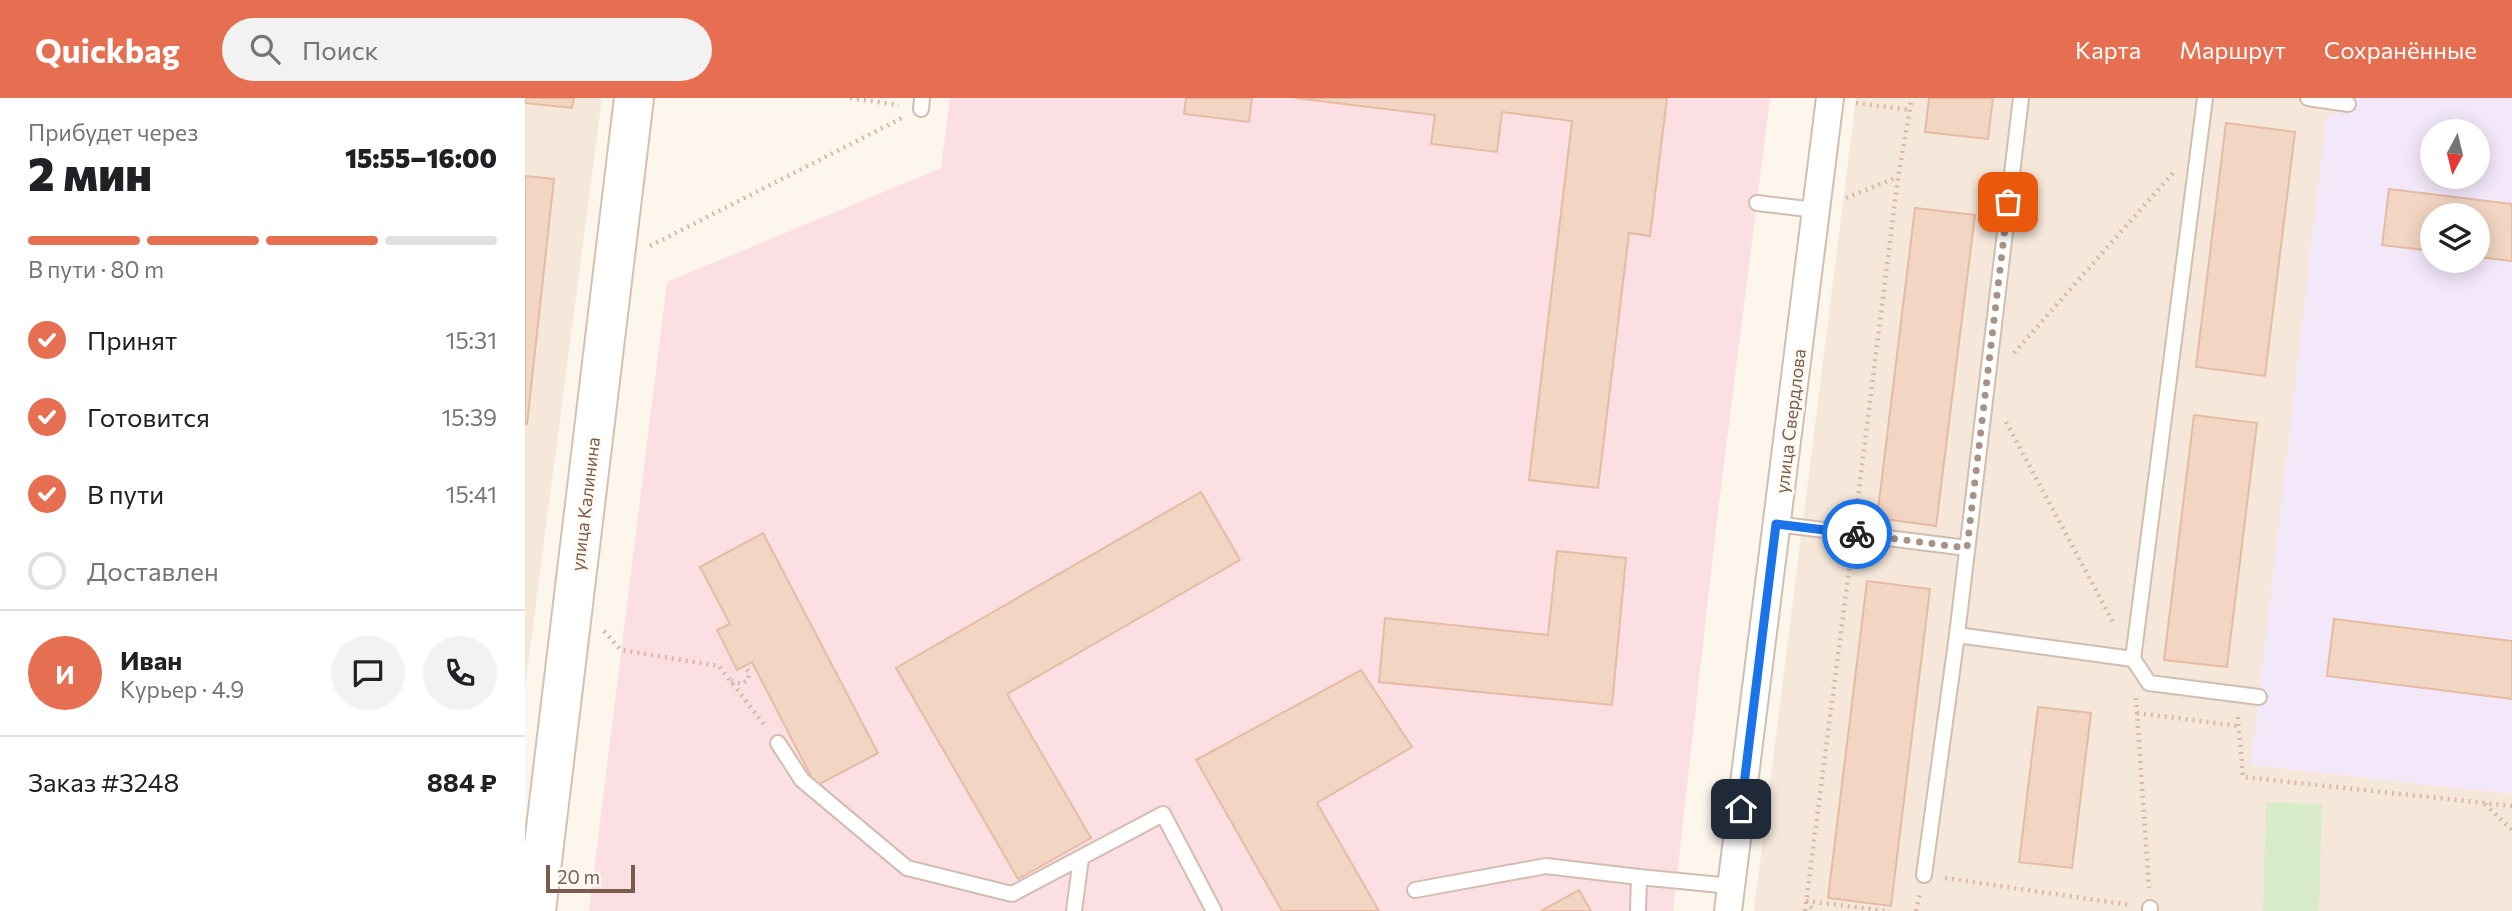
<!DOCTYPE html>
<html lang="ru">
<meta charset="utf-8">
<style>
body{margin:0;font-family:Commissioner,sans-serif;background:#f2f2f2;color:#202124;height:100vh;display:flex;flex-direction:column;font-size:26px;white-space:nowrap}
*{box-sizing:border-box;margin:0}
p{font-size:23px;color:#757577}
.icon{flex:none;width:38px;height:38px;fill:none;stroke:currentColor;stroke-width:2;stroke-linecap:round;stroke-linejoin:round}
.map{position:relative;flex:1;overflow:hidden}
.drawer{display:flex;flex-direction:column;background:#fff;width:525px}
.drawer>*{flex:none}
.needle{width:46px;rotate:187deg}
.buttons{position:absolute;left:1895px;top:21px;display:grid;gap:14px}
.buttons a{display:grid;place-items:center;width:70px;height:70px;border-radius:50%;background:#fff;box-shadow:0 4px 18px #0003;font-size:35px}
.scale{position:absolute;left:21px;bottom:18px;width:89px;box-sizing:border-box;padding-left:7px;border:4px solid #7a5c4d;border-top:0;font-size:19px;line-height:24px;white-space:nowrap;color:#7a5c4d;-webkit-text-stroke:5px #fffaf3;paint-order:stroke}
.pin{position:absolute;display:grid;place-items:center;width:60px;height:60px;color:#fff;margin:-30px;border-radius:14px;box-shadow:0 4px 10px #0006}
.courier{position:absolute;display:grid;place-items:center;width:70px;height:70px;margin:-35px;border:5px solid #1a73e8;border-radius:50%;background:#fff;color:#222;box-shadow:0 2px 9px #0007}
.head em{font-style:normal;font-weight:800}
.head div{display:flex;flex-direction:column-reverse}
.head{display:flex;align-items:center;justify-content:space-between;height:119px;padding:0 28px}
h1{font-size:46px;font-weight:800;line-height:52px}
.bar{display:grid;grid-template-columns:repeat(4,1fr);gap:10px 7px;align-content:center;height:84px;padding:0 28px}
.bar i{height:9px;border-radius:5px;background:#e0e0e0}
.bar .active{background:#e76f51}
.bar p{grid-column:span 4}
.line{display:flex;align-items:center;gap:18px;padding:0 28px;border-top:2px solid #e0e0e0}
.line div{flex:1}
.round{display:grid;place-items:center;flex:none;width:74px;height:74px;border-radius:37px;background:#f2f2f2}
ol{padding:0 28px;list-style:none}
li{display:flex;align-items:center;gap:21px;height:77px}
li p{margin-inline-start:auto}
li .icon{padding:7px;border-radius:50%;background:#e76f51;color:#fff;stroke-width:4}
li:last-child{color:#757577}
li i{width:38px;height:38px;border:4px solid #e0e0e0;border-radius:50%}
header{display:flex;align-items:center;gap:42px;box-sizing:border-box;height:98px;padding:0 35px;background:#e76f51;color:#fff}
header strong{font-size:33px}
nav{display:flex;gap:38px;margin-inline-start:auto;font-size:24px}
.search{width:490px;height:63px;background:#f2f2f2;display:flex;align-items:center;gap:18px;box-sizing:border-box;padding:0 24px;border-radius:38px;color:#757577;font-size:26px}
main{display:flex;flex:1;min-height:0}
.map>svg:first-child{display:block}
.residential{fill:#f5e8da;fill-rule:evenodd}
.education{fill:#f3e8fa;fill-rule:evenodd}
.medical{fill:#fbdfe3}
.garden{fill:#d8ecc9}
.building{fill:#f3d5c3;stroke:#e6bba3;stroke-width:2}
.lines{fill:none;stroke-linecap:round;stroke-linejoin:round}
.lane-casing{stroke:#d1beb0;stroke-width:18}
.street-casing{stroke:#d1beb0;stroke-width:30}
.secondary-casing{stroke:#d6c0b0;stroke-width:42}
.path{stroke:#d9b8a5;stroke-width:4.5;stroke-dasharray:2 5;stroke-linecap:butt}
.lane{stroke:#fff;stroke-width:14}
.street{stroke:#fff;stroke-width:26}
.secondary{stroke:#fff;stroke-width:38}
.done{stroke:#a89285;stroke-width:7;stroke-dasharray:0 12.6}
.route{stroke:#1a73e8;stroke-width:9}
.labels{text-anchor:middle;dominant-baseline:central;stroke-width:6;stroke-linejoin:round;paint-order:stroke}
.street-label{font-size:18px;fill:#7a5c4d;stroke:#fffaf3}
</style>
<header>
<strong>Quickbag</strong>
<div class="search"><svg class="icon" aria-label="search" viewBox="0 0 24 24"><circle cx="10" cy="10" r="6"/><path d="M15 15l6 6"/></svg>Поиск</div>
<nav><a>Карта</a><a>Маршрут</a><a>Сохранённые</a></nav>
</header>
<main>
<section class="drawer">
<div class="head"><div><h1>2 мин</h1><p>Прибудет через</p></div><em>15:55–16:00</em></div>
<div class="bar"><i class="active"></i><i class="active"></i><i class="active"></i><i></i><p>В пути · 80 m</p></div>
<ol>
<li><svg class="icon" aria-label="check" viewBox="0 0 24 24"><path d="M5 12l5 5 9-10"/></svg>Принят<p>15:31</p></li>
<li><svg class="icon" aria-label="check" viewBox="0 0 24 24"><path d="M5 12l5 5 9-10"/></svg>Готовится<p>15:39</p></li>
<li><svg class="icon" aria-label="check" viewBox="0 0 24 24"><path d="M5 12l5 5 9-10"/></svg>В пути<p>15:41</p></li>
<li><i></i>Доставлен</li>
</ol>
<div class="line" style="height:126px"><b class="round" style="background:#e76f51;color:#fff">И</b><div><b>Иван</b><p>Курьер · 4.9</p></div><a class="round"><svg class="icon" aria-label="chat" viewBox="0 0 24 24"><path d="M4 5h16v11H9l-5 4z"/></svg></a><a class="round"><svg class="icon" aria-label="phone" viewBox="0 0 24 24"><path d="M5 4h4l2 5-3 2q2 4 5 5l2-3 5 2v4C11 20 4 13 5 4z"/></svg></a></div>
<div class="line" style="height:91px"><div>Заказ #3248</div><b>884 ₽</b></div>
</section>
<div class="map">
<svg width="1987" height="813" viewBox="0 0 1987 813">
<rect width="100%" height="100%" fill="#fdf6ec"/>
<g class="residential">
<polygon points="0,0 77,0 0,589"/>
<path d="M1331,0h656v813h-758zM1908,33h45v46h-45zM1908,117h45v46h-45z"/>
</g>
<path class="education" d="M1832,0h155v696l-261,-29 75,-646zM1908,33h45v46h-45zM1908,117h45v46h-45z"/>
<polygon class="medical" points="425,0 1245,0 1191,430 1148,813 64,813 142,184 416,70"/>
<polygon class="garden" points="1741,704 1797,706 1794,813 1738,813"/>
<g class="building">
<polygon points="0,0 49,0 47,10 0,5"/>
<polygon points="661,0 727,0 724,24 659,16"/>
<polygon points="770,0 1142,0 1125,138 1104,135 1073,390 1004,382 1047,23 977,14 972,54 906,46 910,17"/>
<polygon points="1404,0 1468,0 1463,41 1400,34"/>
<polygon points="1701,25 1770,34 1740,278 1671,269"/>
<polygon points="0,78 29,81 2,326 0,326"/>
<polygon points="1864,91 1987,106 1987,163 1953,159 1953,117 1908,117 1908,153 1857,147"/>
<polygon points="1390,110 1450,117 1411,428 1352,420"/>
<polygon points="1669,317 1732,325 1702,569 1639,562"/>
<polygon points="676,394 715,462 482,596 566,740 493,781 371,570"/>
<polygon points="238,435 353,655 291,688 227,564 212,572 192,532 205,526 175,469"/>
<polygon points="1032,453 1101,460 1087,607 854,584 860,520 1023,537"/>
<polygon points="1342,483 1405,491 1366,808 1303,800"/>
<polygon points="1809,521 1987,543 1987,601 1802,578"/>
<polygon points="836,572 887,649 792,705 854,813 757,813 671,662"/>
<polygon points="1513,609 1566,615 1547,770 1494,764"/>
<polygon points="1054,792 1066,813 1016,813"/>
</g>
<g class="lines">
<defs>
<g id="lane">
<polyline points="1783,0 1823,6"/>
<polyline points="396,11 397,0"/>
<polyline points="1232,105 1291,112"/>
<polyline points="1251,426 1442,450"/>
<polyline points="1432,537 1608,561 1680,0"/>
<polyline points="1608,561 1624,585 1734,599"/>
<polyline points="253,645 277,682 382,770 487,796 638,716 689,813"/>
<polyline points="1399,777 1432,537 1496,0"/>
<polyline points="890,792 1021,768 1114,779"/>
<polyline points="549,813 556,760"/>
<polyline points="1113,813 1114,779 1206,788"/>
<polyline points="1625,813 1625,810"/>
</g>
<polyline id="street" points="1203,813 1305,0"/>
<polyline id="secondary" points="11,813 109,0"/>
</defs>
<use href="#lane" class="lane-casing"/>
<use href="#street" class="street-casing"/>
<use href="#secondary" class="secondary-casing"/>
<g class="path">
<polyline points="325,0 374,7"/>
<polyline points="1331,5 1385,12"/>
<polyline points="1321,100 1373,79"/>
<polyline points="125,148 379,19"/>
<polyline points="1489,255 1648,75"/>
<polyline points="1481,324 1589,526"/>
<polyline points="1331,416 1373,79 1387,0"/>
<polyline points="79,533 96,552 194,568 241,629"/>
<polyline points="206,583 217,586 223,582 224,574 219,568"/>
<polyline points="1611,600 1624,790"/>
<polyline points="1612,615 1714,628"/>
<polyline points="1713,619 1718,679 1987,708"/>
<polyline points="1960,706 1987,732"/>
<polyline points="1420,780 1605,807"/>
<polyline points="1281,803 1362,813"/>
<polyline points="1281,803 1289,813"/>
<polyline points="1280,813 1326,456"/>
<polyline points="1391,813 1395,796"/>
</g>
<use href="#lane" class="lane"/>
<use href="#street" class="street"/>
<use href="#secondary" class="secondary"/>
</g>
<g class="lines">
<polyline class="done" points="1332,436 1442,450 1483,104"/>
<polyline class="route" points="1216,711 1251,426 1332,436"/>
</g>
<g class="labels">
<g class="street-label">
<text transform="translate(1265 323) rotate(-83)">улица Свердлова</text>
<text transform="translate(60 406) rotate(-83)">улица Калинина</text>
</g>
</g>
</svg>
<div class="buttons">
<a><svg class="needle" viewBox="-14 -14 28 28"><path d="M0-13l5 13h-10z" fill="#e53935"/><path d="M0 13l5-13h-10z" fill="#757577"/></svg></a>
<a><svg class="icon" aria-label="layers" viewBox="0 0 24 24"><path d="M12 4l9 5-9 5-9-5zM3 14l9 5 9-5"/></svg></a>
</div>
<div class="scale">20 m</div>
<div class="pin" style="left:1483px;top:104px;background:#ea580c"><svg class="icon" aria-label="bag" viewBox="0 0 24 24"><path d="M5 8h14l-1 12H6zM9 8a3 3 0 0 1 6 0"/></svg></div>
<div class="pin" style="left:1216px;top:711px;background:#1f2937"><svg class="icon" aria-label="home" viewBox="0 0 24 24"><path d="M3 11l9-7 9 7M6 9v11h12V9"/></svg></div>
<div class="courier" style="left:1332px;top:436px"><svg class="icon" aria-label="bike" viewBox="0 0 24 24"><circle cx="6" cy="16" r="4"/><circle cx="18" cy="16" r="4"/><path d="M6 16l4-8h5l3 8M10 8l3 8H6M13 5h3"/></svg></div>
</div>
</main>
